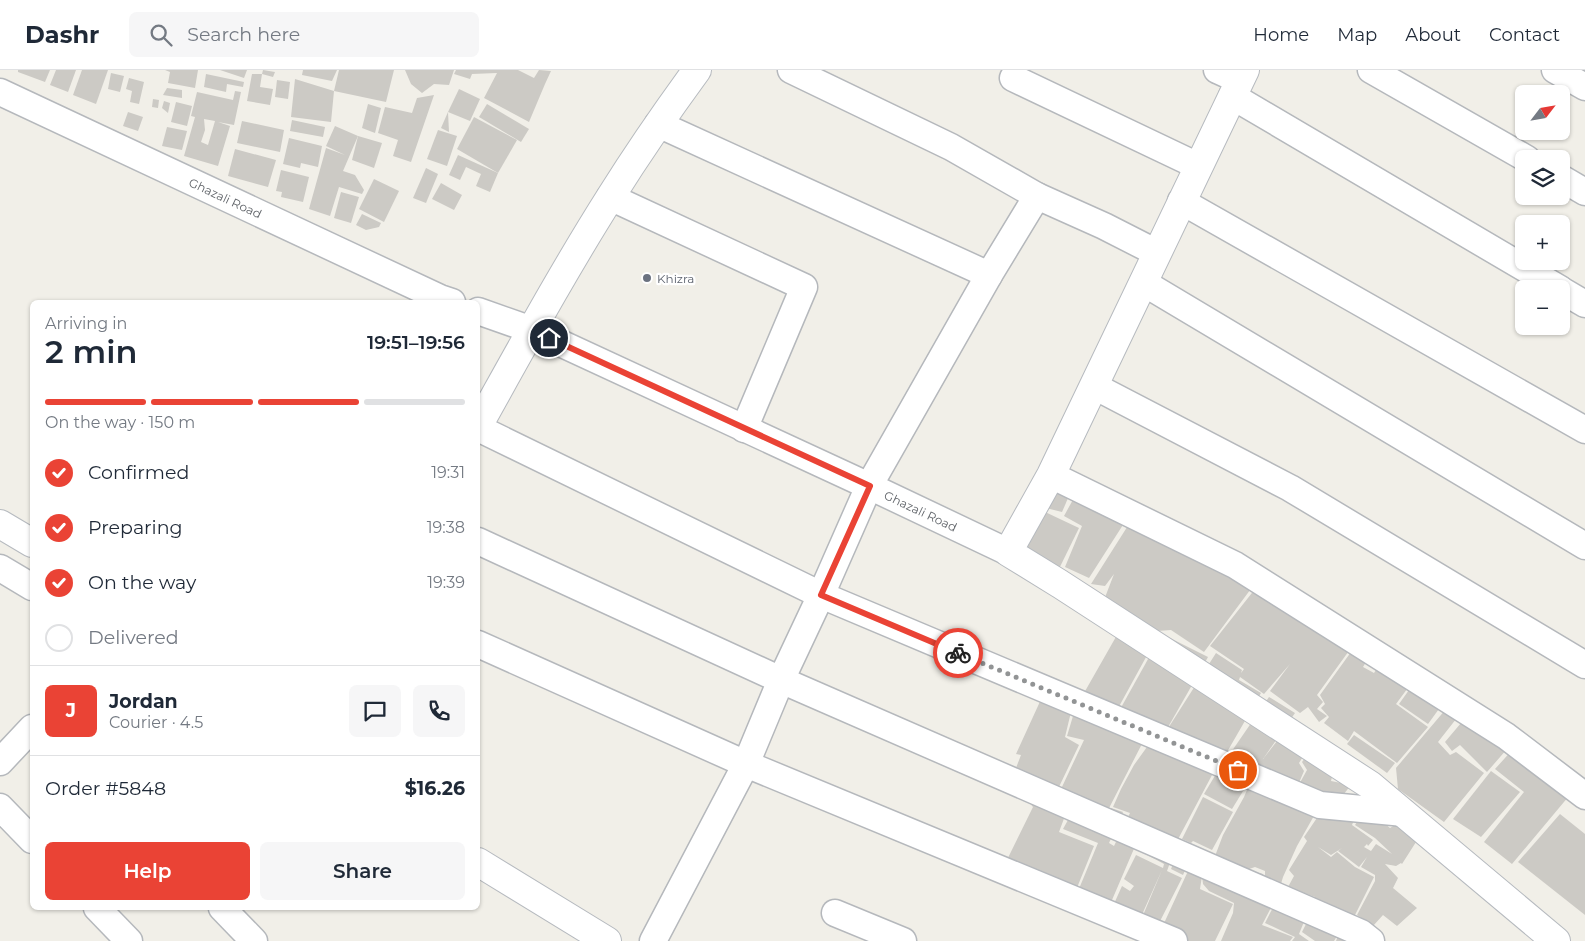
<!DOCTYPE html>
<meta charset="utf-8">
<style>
body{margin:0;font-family:Montserrat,sans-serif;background:#f6f6f7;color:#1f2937;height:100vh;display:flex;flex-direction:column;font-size:19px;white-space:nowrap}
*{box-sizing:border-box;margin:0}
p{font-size:16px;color:#747a83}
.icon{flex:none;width:28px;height:28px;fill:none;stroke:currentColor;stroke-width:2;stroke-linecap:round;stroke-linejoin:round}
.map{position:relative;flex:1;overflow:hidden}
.panel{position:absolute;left:30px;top:230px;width:450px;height:610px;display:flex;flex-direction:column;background:#fff;border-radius:8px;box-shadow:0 1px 4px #0004}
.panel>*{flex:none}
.needle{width:32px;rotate:59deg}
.tools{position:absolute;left:1515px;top:15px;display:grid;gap:10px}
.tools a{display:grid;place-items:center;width:55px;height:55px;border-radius:8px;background:#fff;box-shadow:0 1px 4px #0004;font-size:25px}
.pin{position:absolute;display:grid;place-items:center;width:42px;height:42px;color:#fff;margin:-21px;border:2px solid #fff;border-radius:50%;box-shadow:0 1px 5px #0007}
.courier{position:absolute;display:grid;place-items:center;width:50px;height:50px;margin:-25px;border:4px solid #ea4335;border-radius:50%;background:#fff;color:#222;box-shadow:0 1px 6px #0007}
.overview em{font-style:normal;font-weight:600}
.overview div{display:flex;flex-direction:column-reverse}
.overview{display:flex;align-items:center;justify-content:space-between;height:85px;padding:0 15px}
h1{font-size:32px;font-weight:600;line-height:38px}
.bar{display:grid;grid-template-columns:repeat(4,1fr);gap:8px 5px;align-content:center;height:60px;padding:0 15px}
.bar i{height:6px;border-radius:4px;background:#e0e1e3}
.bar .active{background:#ea4335}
.bar p{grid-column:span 4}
.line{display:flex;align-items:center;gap:12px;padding:0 15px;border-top:1px solid #e0e1e3}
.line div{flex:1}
.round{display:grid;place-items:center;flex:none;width:52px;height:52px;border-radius:8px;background:#f6f6f7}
ol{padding:0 15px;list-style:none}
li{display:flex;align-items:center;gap:15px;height:55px}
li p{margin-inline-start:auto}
li .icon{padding:5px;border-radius:50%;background:#ea4335;color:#fff;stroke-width:4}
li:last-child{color:#747a83}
li i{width:28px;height:28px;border:2px solid #e0e1e3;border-radius:50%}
.button{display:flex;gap:10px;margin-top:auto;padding:10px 15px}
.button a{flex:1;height:58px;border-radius:8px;background:#ea4335;color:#fff;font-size:20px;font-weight:600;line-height:58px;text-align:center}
.button a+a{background:#f6f6f7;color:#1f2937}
header{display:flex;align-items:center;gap:30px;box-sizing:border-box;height:70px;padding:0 25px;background:#fff;border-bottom:1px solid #e0e1e3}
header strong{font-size:24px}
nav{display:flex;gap:28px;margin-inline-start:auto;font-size:18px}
.search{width:350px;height:45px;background:#f6f6f7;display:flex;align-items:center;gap:12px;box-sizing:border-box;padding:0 18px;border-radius:8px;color:#747a83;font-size:19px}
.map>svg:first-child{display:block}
.building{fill:#cccac5;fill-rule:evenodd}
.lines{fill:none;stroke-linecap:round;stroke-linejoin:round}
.street-casing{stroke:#b5b8bc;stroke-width:29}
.secondary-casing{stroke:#b6babf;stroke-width:30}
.street{stroke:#fff;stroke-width:26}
.secondary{stroke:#fff;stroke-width:28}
.done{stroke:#929495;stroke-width:5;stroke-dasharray:0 9}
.route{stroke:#ea4335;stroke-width:6}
.worship-dot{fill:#6b7280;stroke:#fff;stroke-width:2}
.labels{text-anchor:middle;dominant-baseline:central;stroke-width:4.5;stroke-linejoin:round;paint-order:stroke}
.street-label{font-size:12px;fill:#5f6368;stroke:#fff}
.worship-label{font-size:12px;fill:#5b616d;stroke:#fff;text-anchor:start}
</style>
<header>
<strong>Dashr</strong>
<div class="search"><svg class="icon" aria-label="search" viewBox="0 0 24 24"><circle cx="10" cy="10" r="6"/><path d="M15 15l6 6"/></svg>Search here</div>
<nav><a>Home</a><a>Map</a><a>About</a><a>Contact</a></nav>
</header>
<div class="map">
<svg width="1585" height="871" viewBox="0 0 1585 871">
<rect width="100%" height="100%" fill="#f1efe8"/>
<g class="building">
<polygon points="18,0 50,0 45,12 18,2"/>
<polygon points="56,0 76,0 68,22 50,15"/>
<polygon points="82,0 108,0 96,34 73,25"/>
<polygon points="165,0 198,0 195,18 168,13 170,2"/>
<polygon points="220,0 247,0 244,8"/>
<polygon points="263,0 275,2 273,7 262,4 260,17 273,19 270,35 247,31 252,4 262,4"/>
<polygon points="303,0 337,0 332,11 302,5"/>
<polygon points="339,0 394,0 386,32 334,21 331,52 291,47 295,9 334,21"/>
<polygon points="405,0 454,0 449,15 434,14 422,23 411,14"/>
<polygon points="456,0 518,0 534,8 539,0 551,1 545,14 529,52 484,28 497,3 472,4 470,9 454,4"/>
<polygon points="111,3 124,6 120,22 108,19"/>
<polygon points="206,4 244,12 243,17 227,14 226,22 204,17"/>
<polygon points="129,8 144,12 139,34 130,32 132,21 126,19"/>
<polygon points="277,10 290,12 288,29 275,27"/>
<polygon points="167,18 182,20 182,28 163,25"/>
<polygon points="459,19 480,29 470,51 448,42"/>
<path d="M235,21l6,1 -7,33 -16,-3 12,4 -12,40 -34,-10 11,-39 -4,-1 6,-24 36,8zM204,49l11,2 -7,24 -7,-3 4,-12z"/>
<polygon points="434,25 411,92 393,86 398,70 378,63 385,37 412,43 417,28"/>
<polygon points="153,29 159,30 158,38 152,37"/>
<polygon points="164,31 170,33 168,43 162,38"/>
<polygon points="176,32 192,36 187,56 171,52"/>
<polygon points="368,34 381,38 375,63 362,58"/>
<polygon points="487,34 529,59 521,72 479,47"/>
<polygon points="128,42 143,47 138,61 123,56"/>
<polygon points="448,42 449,62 441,58"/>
<polygon points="474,47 517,70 498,103 457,79"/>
<polygon points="292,50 325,57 323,67 290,61"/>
<polygon points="242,51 284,60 280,82 237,73"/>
<polygon points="335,56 358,66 343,101 355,105 364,120 362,124 339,117 330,146 309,139 326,78 345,85 326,76"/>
<polygon points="167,57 187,61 182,80 162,76"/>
<polygon points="438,60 457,66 447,96 427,89"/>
<polygon points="358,66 382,73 374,98 352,90"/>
<polygon points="289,68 322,76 318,97 301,93 300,98 283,94"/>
<polygon points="235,79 276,90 268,117 228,106"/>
<polygon points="458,85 498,103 490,122 476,116 481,104 466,97 460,110 449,105"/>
<polygon points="426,98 438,104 426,133 413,128"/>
<polygon points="281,100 309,107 303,132 281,127 282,122 276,121"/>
<polygon points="374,109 399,121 384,152 359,139"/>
<polygon points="441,113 462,125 454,140 432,129"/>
<polygon points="341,122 359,127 351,153 334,148"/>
<polygon points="362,144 381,153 379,157 366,160 356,155"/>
<polygon points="1057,411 1072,419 1062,442 1046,438"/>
<polygon points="1075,426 1128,447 1089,508 1065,497 1082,456 1064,446"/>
<polygon points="1043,441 1079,458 1056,505 1021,483"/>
<polygon points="1129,454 1256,512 1204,582 1171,560 1157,561 1104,530 1114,504 1105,516 1091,514"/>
<polygon points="1259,514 1359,567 1317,625 1323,632 1317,639 1327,646 1319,652 1308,637 1300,643 1270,621 1290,594 1264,624 1240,607 1239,610 1261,623 1223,689 1165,663 1216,583 1242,600 1241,603 1244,599 1210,576"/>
<polygon points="1121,558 1151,578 1116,642 1092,635 1097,626 1084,623"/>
<polygon points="1162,564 1208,587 1163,666 1118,643"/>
<polygon points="1351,582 1366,592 1363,597 1374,603 1382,591 1413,611 1396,634 1428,657 1397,693 1354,661 1348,671 1324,653 1329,647 1321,638 1325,634 1320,625"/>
<polygon points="1414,613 1452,621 1428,654 1399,634"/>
<polygon points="1043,625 1071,642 1065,667 1079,675 1058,719 1016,698 1021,685 1016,684"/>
<polygon points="1269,627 1295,643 1263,689 1294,649 1316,666 1299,693 1304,701 1298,715 1225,691"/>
<polygon points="1076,636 1146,666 1106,744 1061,719 1084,670 1067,666"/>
<polygon points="1446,639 1460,644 1438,672 1450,685 1456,682 1484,703 1444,752 1398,719 1396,698"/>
<polygon points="1461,653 1507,679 1487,702 1460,675 1452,681 1445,672"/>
<polygon points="1354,665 1395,693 1387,703 1347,674"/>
<polygon points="1152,670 1220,690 1176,773 1144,761 1145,753 1109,837 1076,826 1098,773 1063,759 1073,741 1102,753 1111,738 1123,742 1109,773 1114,776 1130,743 1113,737 1121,719 1134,695"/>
<polygon points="1317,672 1333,703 1331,711 1351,715 1339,730 1297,718 1307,700 1302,692"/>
<polygon points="1515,677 1574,720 1512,794 1484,772 1524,722 1495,699"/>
<polygon points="1222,694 1248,713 1232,739 1204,724"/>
<polygon points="1491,701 1520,722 1481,767 1453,749"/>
<polygon points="1252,708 1315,744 1297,776 1283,807 1278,824 1265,813 1265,801 1255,797 1246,800 1263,804 1259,821 1274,832 1262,855 1293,867 1290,871 1221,871 1233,843 1234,833 1209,821 1203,814 1202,806 1186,798 1183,805 1171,799 1181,773 1212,794 1223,765 1244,727"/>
<polygon points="1072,727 1059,762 1094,776 1074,825 1003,798 1033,737 1029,732"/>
<polygon points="1203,727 1233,742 1212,780 1193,771 1191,773 1182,769"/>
<polygon points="1366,738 1390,758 1395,755 1416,772 1402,794 1401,793 1396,796 1385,794 1398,808 1393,818 1417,838 1397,856 1383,845 1373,856 1357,845 1375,811 1375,805 1361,797 1367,787 1359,797 1338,781 1342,778 1331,785 1318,777 1331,787 1337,782 1355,797 1374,807 1355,845 1370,856 1313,838 1315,827 1288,817 1294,806 1289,800 1307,771 1304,767 1323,739 1354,750 1352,755 1373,770 1368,776 1367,774 1364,777 1371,781 1376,774 1392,784 1375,768 1355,755"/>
<polygon points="1560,744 1585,764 1585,845 1518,792"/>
<polygon points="1147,774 1173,784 1167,801 1182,808 1156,859 1141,850 1162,800 1140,849 1113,836 1122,816 1130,821 1134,816 1124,809 1136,785 1163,798 1164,794 1140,781"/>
<polygon points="1188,801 1202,806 1200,819 1233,834 1215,871 1181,871 1160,862"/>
<polygon points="1284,816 1312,832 1299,864 1309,871 1292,871 1295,867 1265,853"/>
<polygon points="1311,844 1361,871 1336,871 1340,861 1334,871 1315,871 1302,862"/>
</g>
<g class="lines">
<defs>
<g id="street">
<polyline points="1217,0 1239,10"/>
<polyline points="1371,0 1527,89"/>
<polyline points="1555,0 1585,17"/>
<polyline points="1013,8 1198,96"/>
<path id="s1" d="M0,22l440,206 12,4"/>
<polyline points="1232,26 1560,219"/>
<polyline points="658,54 989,205"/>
<polyline points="1561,108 1585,122"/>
<polyline points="1037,126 1104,156 1157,183"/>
<polyline points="610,127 804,217 744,359"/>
<polyline points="1181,131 1585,360"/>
<polyline points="1144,213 1585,476"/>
<polyline points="1561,220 1585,234"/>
<path id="s2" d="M478,241l54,19 337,156 139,66"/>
<polyline points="1094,316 1290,418 1585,595"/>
<polyline points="478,358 821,525 1320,735 1404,743"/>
<polyline points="1051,405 1235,495 1506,666 1585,726"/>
<polyline points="478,471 781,610 1361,863 1371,871"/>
<polyline points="0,498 32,517"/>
<polyline points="478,574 746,694 1174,871"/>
<polyline points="0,692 32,658"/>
<polyline points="0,737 32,770"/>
<polyline points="97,838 129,871"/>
<polyline points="222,838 254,871"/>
<polyline points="835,843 903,871"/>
<polyline points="653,871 746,694 781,610 821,525 869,416 989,205 1037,126 951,77 791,0"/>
</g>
<g id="secondary">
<polyline points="1245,0 1051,405 1008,482 1060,514 1370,715 1556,871"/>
<path d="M478,356c43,-77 86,-156 133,-230 27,-43 56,-85 86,-126"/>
<polyline points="0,454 32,473"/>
<polyline points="478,792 607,871"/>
</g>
</defs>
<use href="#street" class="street-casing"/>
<use href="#secondary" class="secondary-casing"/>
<use href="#street" class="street"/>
<use href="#secondary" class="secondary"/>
</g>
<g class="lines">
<polyline class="done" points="958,583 1238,700"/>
<polyline class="route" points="549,268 870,416 821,525 958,583"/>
</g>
<circle class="worship-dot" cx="647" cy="208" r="5"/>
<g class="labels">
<g class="street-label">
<text stroke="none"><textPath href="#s1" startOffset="249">Ghazali Road</textPath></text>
<text stroke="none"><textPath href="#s2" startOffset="486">Ghazali Road</textPath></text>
</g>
<g class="worship-label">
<text x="657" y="208">Khizra</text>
</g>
</g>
</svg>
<div class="tools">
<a><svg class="needle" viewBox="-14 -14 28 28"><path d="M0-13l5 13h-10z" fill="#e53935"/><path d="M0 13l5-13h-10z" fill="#747a83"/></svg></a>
<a><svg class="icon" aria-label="layers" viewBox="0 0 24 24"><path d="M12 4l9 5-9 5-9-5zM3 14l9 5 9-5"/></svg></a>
<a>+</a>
<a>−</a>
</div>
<div class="pin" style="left:1238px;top:700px;background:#ea580c"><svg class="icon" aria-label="bag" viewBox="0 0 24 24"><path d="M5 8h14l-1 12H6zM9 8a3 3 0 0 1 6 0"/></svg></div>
<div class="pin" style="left:549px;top:268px;background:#1f2937"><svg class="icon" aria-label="home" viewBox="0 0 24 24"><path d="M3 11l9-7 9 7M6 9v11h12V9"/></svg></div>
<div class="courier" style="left:958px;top:583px"><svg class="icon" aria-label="bike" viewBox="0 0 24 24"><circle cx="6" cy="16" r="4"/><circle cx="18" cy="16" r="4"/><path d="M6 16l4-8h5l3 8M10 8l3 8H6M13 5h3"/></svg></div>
<section class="panel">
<div class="overview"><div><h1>2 min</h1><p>Arriving in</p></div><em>19:51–19:56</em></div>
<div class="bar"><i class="active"></i><i class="active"></i><i class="active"></i><i></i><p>On the way · 150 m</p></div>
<ol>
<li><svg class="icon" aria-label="check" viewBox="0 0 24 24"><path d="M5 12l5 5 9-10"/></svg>Confirmed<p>19:31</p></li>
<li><svg class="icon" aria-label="check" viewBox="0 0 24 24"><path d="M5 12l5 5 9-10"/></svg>Preparing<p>19:38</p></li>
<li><svg class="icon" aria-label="check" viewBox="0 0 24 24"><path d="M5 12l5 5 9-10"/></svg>On the way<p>19:39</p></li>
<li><i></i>Delivered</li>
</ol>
<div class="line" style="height:90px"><b class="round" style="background:#ea4335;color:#fff">J</b><div><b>Jordan</b><p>Courier · 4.5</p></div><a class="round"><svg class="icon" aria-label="chat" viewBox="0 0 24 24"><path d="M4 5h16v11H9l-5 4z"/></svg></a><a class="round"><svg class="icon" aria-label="phone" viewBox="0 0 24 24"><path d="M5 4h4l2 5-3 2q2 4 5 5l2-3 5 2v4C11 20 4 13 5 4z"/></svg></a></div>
<div class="line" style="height:65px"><div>Order #5848</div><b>$16.26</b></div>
<div class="button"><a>Help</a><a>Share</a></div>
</section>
</div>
